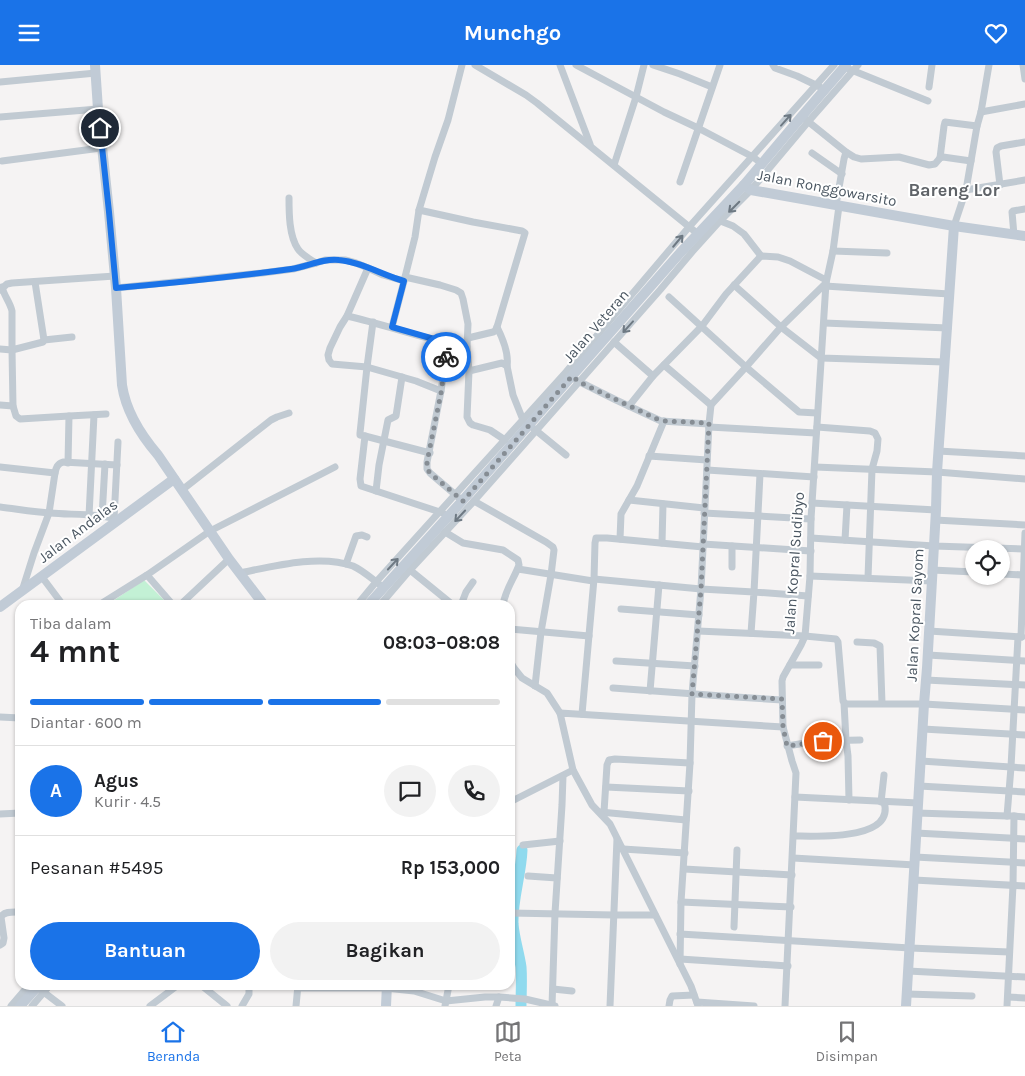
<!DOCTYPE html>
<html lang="id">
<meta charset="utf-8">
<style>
body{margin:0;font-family:Karla,sans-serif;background:#f2f2f2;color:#202124;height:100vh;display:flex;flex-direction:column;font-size:19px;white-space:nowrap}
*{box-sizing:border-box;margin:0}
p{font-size:16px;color:#757577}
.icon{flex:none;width:28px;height:28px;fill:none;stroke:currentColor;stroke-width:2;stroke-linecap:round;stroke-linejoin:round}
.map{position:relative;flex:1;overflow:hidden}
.panel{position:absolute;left:15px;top:535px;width:500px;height:390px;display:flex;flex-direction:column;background:#fff;border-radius:15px;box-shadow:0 1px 4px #0004}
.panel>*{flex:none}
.buttons{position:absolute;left:965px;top:475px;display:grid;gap:10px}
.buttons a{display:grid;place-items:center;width:45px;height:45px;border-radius:50%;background:#fff;box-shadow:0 1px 4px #0004;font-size:25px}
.pin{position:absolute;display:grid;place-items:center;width:42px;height:42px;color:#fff;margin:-21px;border:2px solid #fff;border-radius:50%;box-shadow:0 1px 5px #0007}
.courier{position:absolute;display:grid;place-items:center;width:50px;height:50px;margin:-25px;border:4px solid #1a73e8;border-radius:50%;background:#fff;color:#222;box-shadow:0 1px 6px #0007}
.overview em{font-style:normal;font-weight:700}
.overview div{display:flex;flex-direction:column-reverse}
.overview{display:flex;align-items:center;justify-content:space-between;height:85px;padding:0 15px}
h1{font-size:32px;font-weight:700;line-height:38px}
.bar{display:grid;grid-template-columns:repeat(4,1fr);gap:8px 5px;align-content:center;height:60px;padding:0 15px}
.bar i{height:6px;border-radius:4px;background:#e0e0e0}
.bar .active{background:#1a73e8}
.bar p{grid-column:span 4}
.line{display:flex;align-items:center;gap:12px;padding:0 15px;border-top:1px solid #e0e0e0}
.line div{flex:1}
.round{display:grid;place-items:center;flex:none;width:52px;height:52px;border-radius:26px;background:#f2f2f2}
.action{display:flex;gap:10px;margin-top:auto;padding:10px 15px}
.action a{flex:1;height:58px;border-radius:30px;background:#1a73e8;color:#fff;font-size:20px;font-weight:700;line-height:58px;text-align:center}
.action a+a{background:#f2f2f2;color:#202124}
header{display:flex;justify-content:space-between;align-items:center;height:65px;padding:0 15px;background:#1a73e8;color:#fff;font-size:22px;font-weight:700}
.menu{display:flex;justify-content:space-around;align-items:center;height:70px;border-top:1px solid #e0e0e0;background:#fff;font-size:14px;color:#757577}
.menu a{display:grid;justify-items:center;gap:2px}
.menu .active{color:#1a73e8}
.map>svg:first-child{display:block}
.green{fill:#c3f1d5}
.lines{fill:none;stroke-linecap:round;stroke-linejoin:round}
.river{stroke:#90daee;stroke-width:11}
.street{stroke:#c1cad2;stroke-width:7}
.secondary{stroke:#c1cbd6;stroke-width:10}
.oneway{stroke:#6e7983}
.done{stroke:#868d94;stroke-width:5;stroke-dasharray:0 9}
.route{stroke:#1a73e8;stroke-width:6}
.labels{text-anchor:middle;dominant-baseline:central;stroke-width:4;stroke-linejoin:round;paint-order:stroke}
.street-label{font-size:15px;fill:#4a5661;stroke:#fff}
.quarter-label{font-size:18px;font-weight:bold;fill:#5f6368;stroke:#fff}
</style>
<header><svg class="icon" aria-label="menu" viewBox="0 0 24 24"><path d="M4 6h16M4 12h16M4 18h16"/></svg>Munchgo<svg class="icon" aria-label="heart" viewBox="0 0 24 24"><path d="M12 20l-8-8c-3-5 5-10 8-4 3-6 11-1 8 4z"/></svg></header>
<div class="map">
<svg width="1025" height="941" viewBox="0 0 1025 941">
<rect width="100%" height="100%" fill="#f5f3f3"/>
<polygon class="green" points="144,515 169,540 107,540"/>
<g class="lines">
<path class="river" d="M521,941c0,-13 1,-26 0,-39 -2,-14 -7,-29 -8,-43 -1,-24 8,-49 9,-74"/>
<g class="street">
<polyline points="475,0 526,30 537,38 698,169"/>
<polyline points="560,0 590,79"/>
<polyline points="576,0 664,47 698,63 753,92 761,98"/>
<polyline points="653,0 680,9 712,22"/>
<polyline points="773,0 775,3 797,11 820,22"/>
<polyline points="1023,0 1025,14"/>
<polyline points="849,4 928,36"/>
<polyline points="0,17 96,8"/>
<polyline points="929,22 932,0"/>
<polyline points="981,47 1025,39"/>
<polyline points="0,52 98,44"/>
<polyline points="805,54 846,87 854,92 861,94 899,92 929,100 935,99 940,93 943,92 971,96"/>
<polyline points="812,88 842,109"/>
<polyline points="940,93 944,61 945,57 977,61"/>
<polyline points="2,96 101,83"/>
<polyline points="614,100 636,32 644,0"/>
<polyline points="680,117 720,0"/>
<polyline points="1000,120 996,87 997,83 1001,81 1025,77"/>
<polyline points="966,125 1025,115"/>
<path d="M289,133c0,15 0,38 9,51 4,6 12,10 18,14"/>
<polyline points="836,140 844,94 846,87"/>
<polyline points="419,145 473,157 522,166 525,168 497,262 495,266 493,267 468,273"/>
<polyline points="718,155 733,161 744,169 761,191"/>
<polyline points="954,161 966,125 977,61 981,47 989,0"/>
<polyline points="1014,170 1012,147 1013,146 1025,144"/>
<polyline points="833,186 887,188"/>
<polyline points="405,212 440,220 456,225 461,228 463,234 468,259 467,282 469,306 467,352 470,358 473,360 490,365 505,375"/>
<polyline points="734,220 781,262 821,293 944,297"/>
<polyline points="825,221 949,229"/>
<path d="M2,222c2,9 8,15 10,24v39l31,-8 1,-2 -9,-58"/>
<polyline points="116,223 262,208 293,204 316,198 325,195 345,195 356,198 368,203"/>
<polyline points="0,225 7,219 12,218 115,211"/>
<polyline points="669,232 746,302 711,340 709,359 701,524 692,629 690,698 681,837 680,899"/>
<path d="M347,251c40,9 80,24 120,31"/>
<polyline points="373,257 367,302 360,368 360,370 365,371 360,414 361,421 443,448"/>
<polyline points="824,258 948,263"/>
<polyline points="392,262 404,216"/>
<path d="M497,262c6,12 12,27 10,39"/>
<polyline points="44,275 72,272"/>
<polyline points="614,277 653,311"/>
<polyline points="0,284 12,285 13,341 0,340"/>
<polyline points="664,300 711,340"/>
<polyline points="469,306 502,298 507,301 513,330 523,355"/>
<polyline points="576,315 616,335 661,356 709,359"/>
<polyline points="441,326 448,278"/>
<polyline points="13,341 16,351 20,354 69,351 106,349"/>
<polyline points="629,341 653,311 702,261 726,229 761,191 778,192 790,196 826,215"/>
<polyline points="817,348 799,347 746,302 781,262 826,218"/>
<polyline points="709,362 816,368"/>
<polyline points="817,362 870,366 875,368 878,374 877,386 872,404 868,513"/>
<polyline points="533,363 566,390"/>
<polyline points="365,371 430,388"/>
<polyline points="938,386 1025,391"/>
<polyline points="649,391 707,395"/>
<polyline points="68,398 69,351"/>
<polyline points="0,402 55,408 49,448 34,488 22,526"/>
<polyline points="815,402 937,407 1025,414"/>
<polyline points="707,405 814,412"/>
<path d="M55,408c1,-5 2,-9 8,-11l54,3"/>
<polyline points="760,409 754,527 808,531"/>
<polyline points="182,425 271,355 277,352 289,348"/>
<polyline points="376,426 379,400 388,355 396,351 402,312"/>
<polyline points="458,432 430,408 427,404 427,397 441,326 416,316 367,302 332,299 329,295 328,290 330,283 340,262 347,251 368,203 383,210 404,216 415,172 419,145 435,92 448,55 462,0"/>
<polyline points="629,435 637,421 664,356"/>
<polyline points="474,436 546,477 553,482 554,485 551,510 541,567 535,621"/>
<polyline points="812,438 936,445"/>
<path d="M0,442c17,2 34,5 51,6 16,2 52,0 66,7"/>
<polyline points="704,448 811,454"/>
<polyline points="89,451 94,350"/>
<polyline points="102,452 105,399"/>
<polyline points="114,454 118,377"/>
<polyline points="935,455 1025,460"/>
<path d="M445,467l18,11 40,7 15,10 1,5c-5,14 -14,25 -16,40"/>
<polyline points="811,473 934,481 1025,484"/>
<polyline points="620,474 621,449 629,435 704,443"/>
<polyline points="845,475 847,440"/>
<polyline points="662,478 663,439"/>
<polyline points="703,479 811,486"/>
<polyline points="346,499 356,471 362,470 367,472"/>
<polyline points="732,502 732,481"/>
<polyline points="518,504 593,516"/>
<polyline points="410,505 453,540"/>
<polyline points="932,505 974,507"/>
<path d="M240,508c34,-7 80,-19 113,-7 9,4 18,12 26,18"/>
<polyline points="1001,509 1025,510"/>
<polyline points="147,510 210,466 335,402"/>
<polyline points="810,511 932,516"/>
<polyline points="42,512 63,540"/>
<polyline points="594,514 701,524 754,527 751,568"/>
<polyline points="99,540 147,510 173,540"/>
<polyline points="180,540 229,494"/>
<polyline points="357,540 376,517 566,307 689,162 834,0"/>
<polyline points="380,540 410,505 474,436 660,225 692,187 720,156 751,125 808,57 858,0"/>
<polyline points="461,540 466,527 473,517"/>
<polyline points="621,544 699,550"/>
<polyline points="510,564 589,571"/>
<polyline points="698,566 805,571 836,574 838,577 843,636 846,639 924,639 1025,645"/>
<polyline points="929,566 1022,572"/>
<polyline points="1021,572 1025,468"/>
<polyline points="857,577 874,578 880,581 882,638"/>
<polyline points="928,590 1025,596"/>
<polyline points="510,596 514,603 522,613 547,628 560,648"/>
<polyline points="616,596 695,601"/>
<polyline points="790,600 819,600"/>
<polyline points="926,615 1025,620"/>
<polyline points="613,623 736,632 782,635"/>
<polyline points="650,626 659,520"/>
<polyline points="844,638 846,675 848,691 849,735"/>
<polyline points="582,649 594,514 595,478 596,473 607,473 703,482"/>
<polyline points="0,652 20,653"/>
<polyline points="923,664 1025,670"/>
<polyline points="787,681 818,676 860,675"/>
<polyline points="921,696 1025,703"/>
<polyline points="919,721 1025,727"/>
<polyline points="606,722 689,726"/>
<polyline points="795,732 918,738"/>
<polyline points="510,737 573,705"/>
<polyline points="881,737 884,710"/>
<polyline points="600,747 686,755"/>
<polyline points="604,747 607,700 609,695 615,694 690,698"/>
<polyline points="917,748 1007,751"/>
<polyline points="0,749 20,748"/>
<polyline points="1014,751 1025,752"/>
<polyline points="916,768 1025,774"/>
<path d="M794,771c21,0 102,5 90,-34"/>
<polyline points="523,780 560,776"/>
<polyline points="623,784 685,788"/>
<polyline points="915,792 1025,798"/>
<polyline points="793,793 915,800"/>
<polyline points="684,804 792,810"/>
<polyline points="528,811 557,813"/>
<polyline points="914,815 1025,821"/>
<polyline points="510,827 511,827 510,832"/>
<polyline points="681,837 791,842"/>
<polyline points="510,848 614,850 655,850"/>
<polyline points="734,862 737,785"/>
<polyline points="680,869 910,883 1009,887"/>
<path d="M0,880l3,-2 1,-5 -3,-21c3,-6 12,-5 19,-5"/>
<polyline points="680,894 788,901"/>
<polyline points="908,906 1025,912"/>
<polyline points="201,920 227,941"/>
<polyline points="37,922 62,941"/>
<polyline points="297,923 386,923 414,926 446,936 485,932 499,932 525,934 555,941"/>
<polyline points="553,924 572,926"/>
<polyline points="907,929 972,931"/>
<polyline points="1008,932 1025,933"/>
<polyline points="697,937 754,941"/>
<polyline points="11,941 29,920"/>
<polyline points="32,941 50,920"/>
<polyline points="150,941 178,920"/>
<polyline points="242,941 249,929 249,920"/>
<polyline points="296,941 298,920"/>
<polyline points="445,941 449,920"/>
<polyline points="496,941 499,932"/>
<polyline points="552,941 555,848 562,740 563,711"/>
<polyline points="610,941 617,774"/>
<polyline points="669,941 670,935 672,931 694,930"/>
<polyline points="698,941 691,921 610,759 592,740 573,705 560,648 783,662"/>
<polyline points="785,941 796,708 792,696 783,662 782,616 783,612 801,580 805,571 810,511 811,454 826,218 833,186 839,141"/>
<polyline points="1007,941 1013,820 1014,751 1007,751 1011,702 1018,572"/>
</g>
<g class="secondary">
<path d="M95,0l3,44 11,103 7,76 6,97c4,27 18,49 36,70l71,104 35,46"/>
<polyline points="744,120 751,125 954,161 1025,171"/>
<polyline points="368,540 463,435 680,188 744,120 802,51 846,0"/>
<polyline points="0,542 174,414"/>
<polyline points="20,941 39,920"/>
<polyline points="386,941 387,920"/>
<polyline points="906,941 924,639 927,603 936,445 937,407 954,161"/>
</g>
</g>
<defs><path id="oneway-shaft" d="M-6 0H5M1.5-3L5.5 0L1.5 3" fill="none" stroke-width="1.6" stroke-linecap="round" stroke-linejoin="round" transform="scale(1.25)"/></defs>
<g class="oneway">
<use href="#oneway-shaft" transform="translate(786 55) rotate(-48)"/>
<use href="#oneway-shaft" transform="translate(734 142) rotate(135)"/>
<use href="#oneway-shaft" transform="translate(678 176) rotate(-50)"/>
<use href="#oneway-shaft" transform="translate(628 262) rotate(132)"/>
<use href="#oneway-shaft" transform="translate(460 451) rotate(133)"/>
<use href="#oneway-shaft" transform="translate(393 499) rotate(-47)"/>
</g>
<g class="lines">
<polyline class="done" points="446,292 441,328 427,397 427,404 430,408 463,436 572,311 579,317 657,354 664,356 709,358 701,524 692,629 782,634 783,662 787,681 823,676"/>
<path class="route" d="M100,63l9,84 7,76c58,-5 117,-11 175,-19 16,-2 31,-11 48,-9 23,2 43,15 65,21l-12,46 56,16 -2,14"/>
</g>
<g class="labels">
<g class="street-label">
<text transform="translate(827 123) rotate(11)">Jalan Ronggowarsito</text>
<text transform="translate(596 261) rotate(-49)">Jalan Veteran</text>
<text transform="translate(78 466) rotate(-37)">Jalan Andalas</text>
<text transform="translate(794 498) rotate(-86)">Jalan Kopral Sudibyo</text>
<text transform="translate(915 550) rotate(-87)">Jalan Kopral Sayom</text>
</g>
<g class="quarter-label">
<text x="954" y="125">Bareng Lor</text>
</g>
</g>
</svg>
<div class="buttons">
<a><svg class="icon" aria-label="locate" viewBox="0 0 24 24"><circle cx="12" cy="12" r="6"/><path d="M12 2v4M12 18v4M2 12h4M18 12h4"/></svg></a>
</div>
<div class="pin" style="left:823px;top:676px;background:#ea580c"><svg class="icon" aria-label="bag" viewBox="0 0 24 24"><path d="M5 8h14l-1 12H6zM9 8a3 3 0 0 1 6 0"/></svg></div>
<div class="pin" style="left:100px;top:63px;background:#1f2937"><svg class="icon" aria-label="home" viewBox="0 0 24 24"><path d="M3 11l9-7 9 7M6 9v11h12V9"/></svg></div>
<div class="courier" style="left:446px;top:292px"><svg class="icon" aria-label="bike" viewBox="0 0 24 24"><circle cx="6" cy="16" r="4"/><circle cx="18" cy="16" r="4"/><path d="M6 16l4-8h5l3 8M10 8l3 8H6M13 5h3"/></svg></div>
<section class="panel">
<div class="overview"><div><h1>4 mnt</h1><p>Tiba dalam</p></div><em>08:03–08:08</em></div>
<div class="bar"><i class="active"></i><i class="active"></i><i class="active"></i><i></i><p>Diantar · 600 m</p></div>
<div class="line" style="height:90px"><b class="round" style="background:#1a73e8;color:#fff">A</b><div><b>Agus</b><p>Kurir · 4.5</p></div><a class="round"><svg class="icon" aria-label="chat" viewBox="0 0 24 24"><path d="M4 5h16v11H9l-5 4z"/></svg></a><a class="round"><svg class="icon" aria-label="phone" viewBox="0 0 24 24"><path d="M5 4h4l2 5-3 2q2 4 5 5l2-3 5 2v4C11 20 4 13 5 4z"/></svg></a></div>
<div class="line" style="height:65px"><div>Pesanan #5495</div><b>Rp 153,000</b></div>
<div class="action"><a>Bantuan</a><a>Bagikan</a></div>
</section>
</div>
<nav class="menu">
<a class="active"><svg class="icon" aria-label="home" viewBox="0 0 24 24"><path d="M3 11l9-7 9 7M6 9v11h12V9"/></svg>Beranda</a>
<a><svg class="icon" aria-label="map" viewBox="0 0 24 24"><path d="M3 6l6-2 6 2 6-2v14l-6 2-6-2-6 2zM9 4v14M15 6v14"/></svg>Peta</a>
<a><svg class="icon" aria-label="saved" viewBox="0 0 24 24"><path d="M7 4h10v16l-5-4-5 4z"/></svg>Disimpan</a>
</nav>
